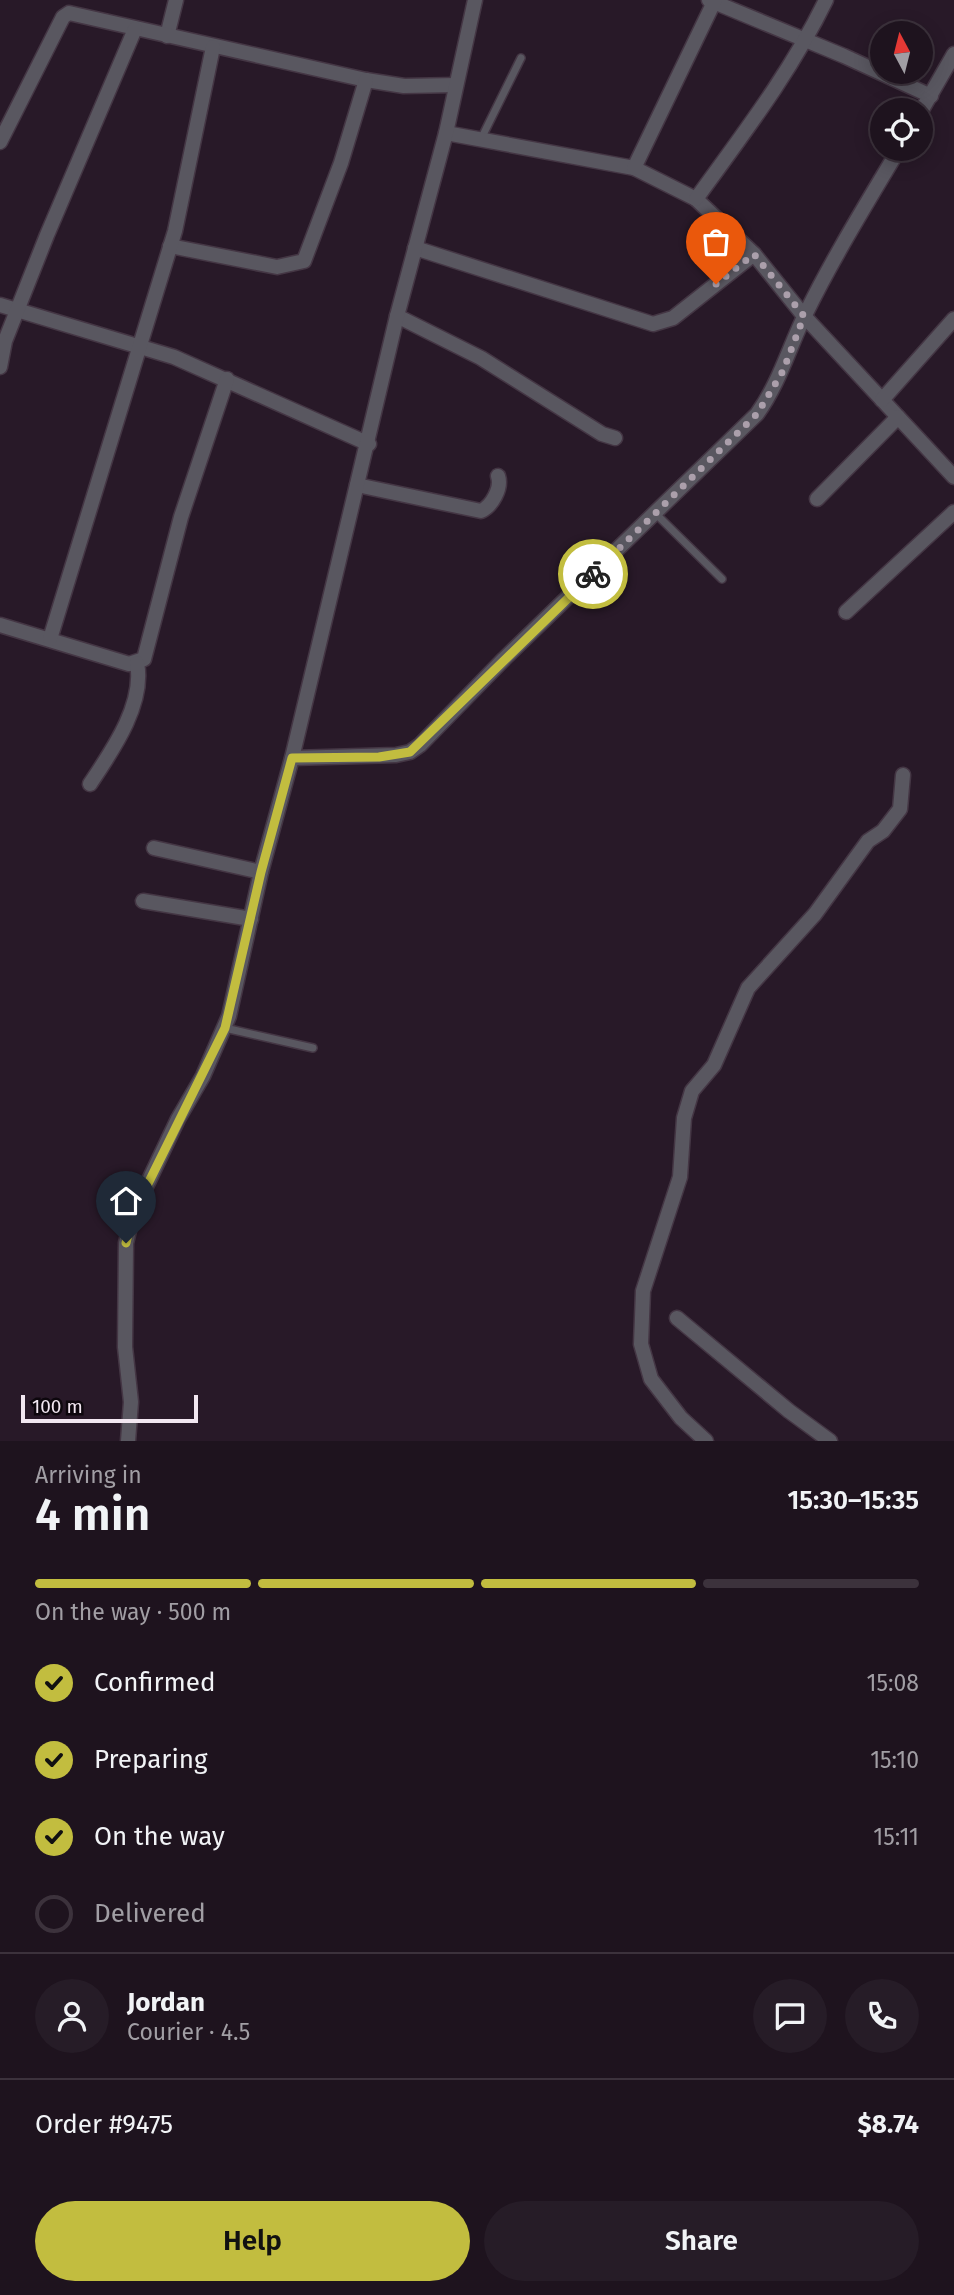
<!DOCTYPE html>
<meta charset="utf-8">
<style>
body{margin:0;font-family:"Fira Sans",sans-serif;background:#261c27;color:#f1f3f6;height:100vh;display:flex;flex-direction:column;font-size:26px;white-space:nowrap}
*{box-sizing:border-box;margin:0}
p{font-size:23px;color:#a19ea4}
.icon{flex:none;width:38px;height:38px;fill:none;stroke:currentColor;stroke-width:2;stroke-linecap:round;stroke-linejoin:round}
.map{position:relative;height:1441px;overflow:hidden}
.drawer{display:flex;flex-direction:column;background:#1e131e;flex:1}
.drawer>*{flex:none}
.needle{width:46px;rotate:353deg}
.fabs{position:absolute;left:870px;top:21px;display:grid;gap:14px}
.fabs a{display:grid;place-items:center;width:63px;height:63px;border-radius:50%;background:#1e131e;box-shadow:0 4px 18px #0003,0 0 0 2px #3c323c;font-size:35px}
.scale{position:absolute;left:21px;bottom:18px;width:177px;box-sizing:border-box;padding-left:7px;border:4px solid #f2e7f1;border-top:0;font-size:19px;line-height:24px;white-space:nowrap;color:#f2e7f1;-webkit-text-stroke:5px #0d070d;paint-order:stroke}
.pin{position:absolute;display:grid;place-items:center;width:60px;height:60px;color:#fff;margin:-72px -30px;border-radius:50% 50% 50% 0;rotate:-45deg;box-shadow:0 0 7px #0007}
.pin .icon{rotate:45deg}
.courier{position:absolute;display:grid;place-items:center;width:70px;height:70px;margin:-35px;border:5px solid #c2bd3f;border-radius:50%;background:#fff;color:#222;box-shadow:0 2px 9px #0007}
.headline em{font-style:normal;font-weight:600}
.headline div{display:flex;flex-direction:column-reverse}
.headline{display:flex;align-items:center;justify-content:space-between;height:119px;padding:0 35px}
h1{font-size:46px;font-weight:600;line-height:52px}
.bar{display:grid;grid-template-columns:repeat(4,1fr);gap:10px 7px;align-content:center;height:84px;padding:0 35px}
.bar i{height:9px;border-radius:5px;background:#3c323c}
.bar .on{background:#c2bd3f}
.bar p{grid-column:span 4}
.line{display:flex;align-items:center;gap:18px;padding:0 35px;border-top:2px solid #3c323c}
.line div{flex:1}
.round{display:grid;place-items:center;flex:none;width:74px;height:74px;border-radius:37px;background:#261c27}
ol{padding:0 35px;list-style:none}
li{display:flex;align-items:center;gap:21px;height:77px}
li p{margin-inline-start:auto}
li .icon{padding:7px;border-radius:50%;background:#c2bd3f;color:#111;stroke-width:4}
li:last-child{color:#a19ea4}
li i{width:38px;height:38px;border:4px solid #3c323c;border-radius:50%}
.primary-button{display:flex;gap:14px;margin-top:auto;padding:14px 35px}
.primary-button a{flex:1;height:80px;border-radius:42px;background:#c2bd3f;color:#111;font-size:28px;font-weight:600;line-height:80px;text-align:center}
.primary-button a+a{background:#261c27;color:#f1f3f6}
.map>svg:first-child{display:block}
.lines{fill:none;stroke-linecap:round;stroke-linejoin:round}
.lane-casing{stroke:#443644;stroke-width:10}
.street-casing{stroke:#443644;stroke-width:17}
.lane{stroke:#595760;stroke-width:7}
.street{stroke:#595760;stroke-width:14}
.done{stroke:#ab9fab;stroke-width:7;stroke-dasharray:0 12.6}
.route{stroke:#c2bd3f;stroke-width:9}
</style>
<div class="map">
<svg width="954" height="1441" viewBox="0 0 954 1441">
<rect width="100%" height="100%" fill="#281928"/>
<g class="lines">
<defs>
<g id="lane">
<polyline points="481,139 521,58"/>
<polyline points="655,513 722,579"/>
<polyline points="225,1028 313,1048"/>
</g>
<g id="street">
<polyline points="709,0 844,56 931,96"/>
<polyline points="167,36 176,0"/>
<polyline points="920,113 954,54"/>
<polyline points="446,133 634,168 696,199 754,254 804,316 954,477"/>
<polyline points="0,142 63,17 69,13 366,80 404,86 456,85"/>
<polyline points="634,168 715,0"/>
<path d="M696,199c47,-65 95,-127 130,-199"/>
<polyline points="170,246 277,267 304,261 341,163 366,80"/>
<polyline points="415,248 653,324 673,318 754,254"/>
<polyline points="0,305 174,357 369,444"/>
<polyline points="397,316 481,358 602,434 615,438"/>
<polyline points="0,367 5,341 47,235 135,29"/>
<polyline points="882,400 954,319"/>
<path d="M357,485l124,26c11,-5 21,-23 17,-35"/>
<polyline points="817,499 898,417"/>
<polyline points="846,612 954,512"/>
<polyline points="0,625 129,664 144,659 181,517 227,379"/>
<polyline points="50,639 175,231 213,47"/>
<path d="M292,758l104,-3 14,-3 10,-7 84,-86 253,-245c23,-32 32,-67 49,-101 28,-57 61,-110 93,-164"/>
<path d="M90,784c22,-33 55,-80 47,-121"/>
<polyline points="154,848 261,872"/>
<polyline points="143,901 251,919"/>
<polyline points="677,1318 789,1411 830,1441"/>
<polyline points="128,1441 131,1402 125,1347 126,1243 133,1214 178,1119 203,1076 229,1016 261,872 292,758 397,316 446,133 475,0"/>
<polyline points="706,1441 681,1418 651,1379 641,1344 643,1291 680,1177 684,1118 692,1091 714,1065 748,988 815,914 868,841 883,831 900,809 903,775"/>
</g>
</defs>
<use href="#lane" class="lane-casing"/>
<use href="#street" class="street-casing"/>
<use href="#lane" class="lane"/>
<use href="#street" class="street"/>
</g>
<g class="lines">
<polyline class="done" points="593,574 757,414 783,371 804,316 754,254 716,284"/>
<polyline class="route" points="126,1243 133,1214 225,1028 261,872 292,758 379,757 410,752 593,574"/>
</g>
</svg>
<div class="fabs">
<a><svg class="needle" viewBox="-14 -14 28 28"><path d="M0-13l5 13h-10z" fill="#e53935"/><path d="M0 13l5-13h-10z" fill="#a19ea4"/></svg></a>
<a><svg class="icon" aria-label="locate" viewBox="0 0 24 24"><circle cx="12" cy="12" r="6"/><path d="M12 2v4M12 18v4M2 12h4M18 12h4"/></svg></a>
</div>
<div class="scale">100 m</div>
<div class="pin" style="left:716px;top:284px;background:#ea580c"><svg class="icon" aria-label="bag" viewBox="0 0 24 24"><path d="M5 8h14l-1 12H6zM9 8a3 3 0 0 1 6 0"/></svg></div>
<div class="pin" style="left:126px;top:1243px;background:#1f2937"><svg class="icon" aria-label="home" viewBox="0 0 24 24"><path d="M3 11l9-7 9 7M6 9v11h12V9"/></svg></div>
<div class="courier" style="left:593px;top:574px"><svg class="icon" aria-label="bike" viewBox="0 0 24 24"><circle cx="6" cy="16" r="4"/><circle cx="18" cy="16" r="4"/><path d="M6 16l4-8h5l3 8M10 8l3 8H6M13 5h3"/></svg></div>
</div>
<section class="drawer">
<div class="headline"><div><h1>4 min</h1><p>Arriving in</p></div><em>15:30–15:35</em></div>
<div class="bar"><i class="on"></i><i class="on"></i><i class="on"></i><i></i><p>On the way · 500 m</p></div>
<ol>
<li><svg class="icon" aria-label="check" viewBox="0 0 24 24"><path d="M5 12l5 5 9-10"/></svg>Confirmed<p>15:08</p></li>
<li><svg class="icon" aria-label="check" viewBox="0 0 24 24"><path d="M5 12l5 5 9-10"/></svg>Preparing<p>15:10</p></li>
<li><svg class="icon" aria-label="check" viewBox="0 0 24 24"><path d="M5 12l5 5 9-10"/></svg>On the way<p>15:11</p></li>
<li><i></i>Delivered</li>
</ol>
<div class="line" style="height:126px"><a class="round"><svg class="icon" aria-label="person" viewBox="0 0 24 24"><circle cx="12" cy="8" r="4"/><path d="M4 21q1-7 8-7t8 7"/></svg></a><div><b>Jordan</b><p>Courier · 4.5</p></div><a class="round"><svg class="icon" aria-label="chat" viewBox="0 0 24 24"><path d="M4 5h16v11H9l-5 4z"/></svg></a><a class="round"><svg class="icon" aria-label="phone" viewBox="0 0 24 24"><path d="M5 4h4l2 5-3 2q2 4 5 5l2-3 5 2v4C11 20 4 13 5 4z"/></svg></a></div>
<div class="line" style="height:91px"><div>Order #9475</div><b>$8.74</b></div>
<div class="primary-button"><a>Help</a><a>Share</a></div>
</section>
